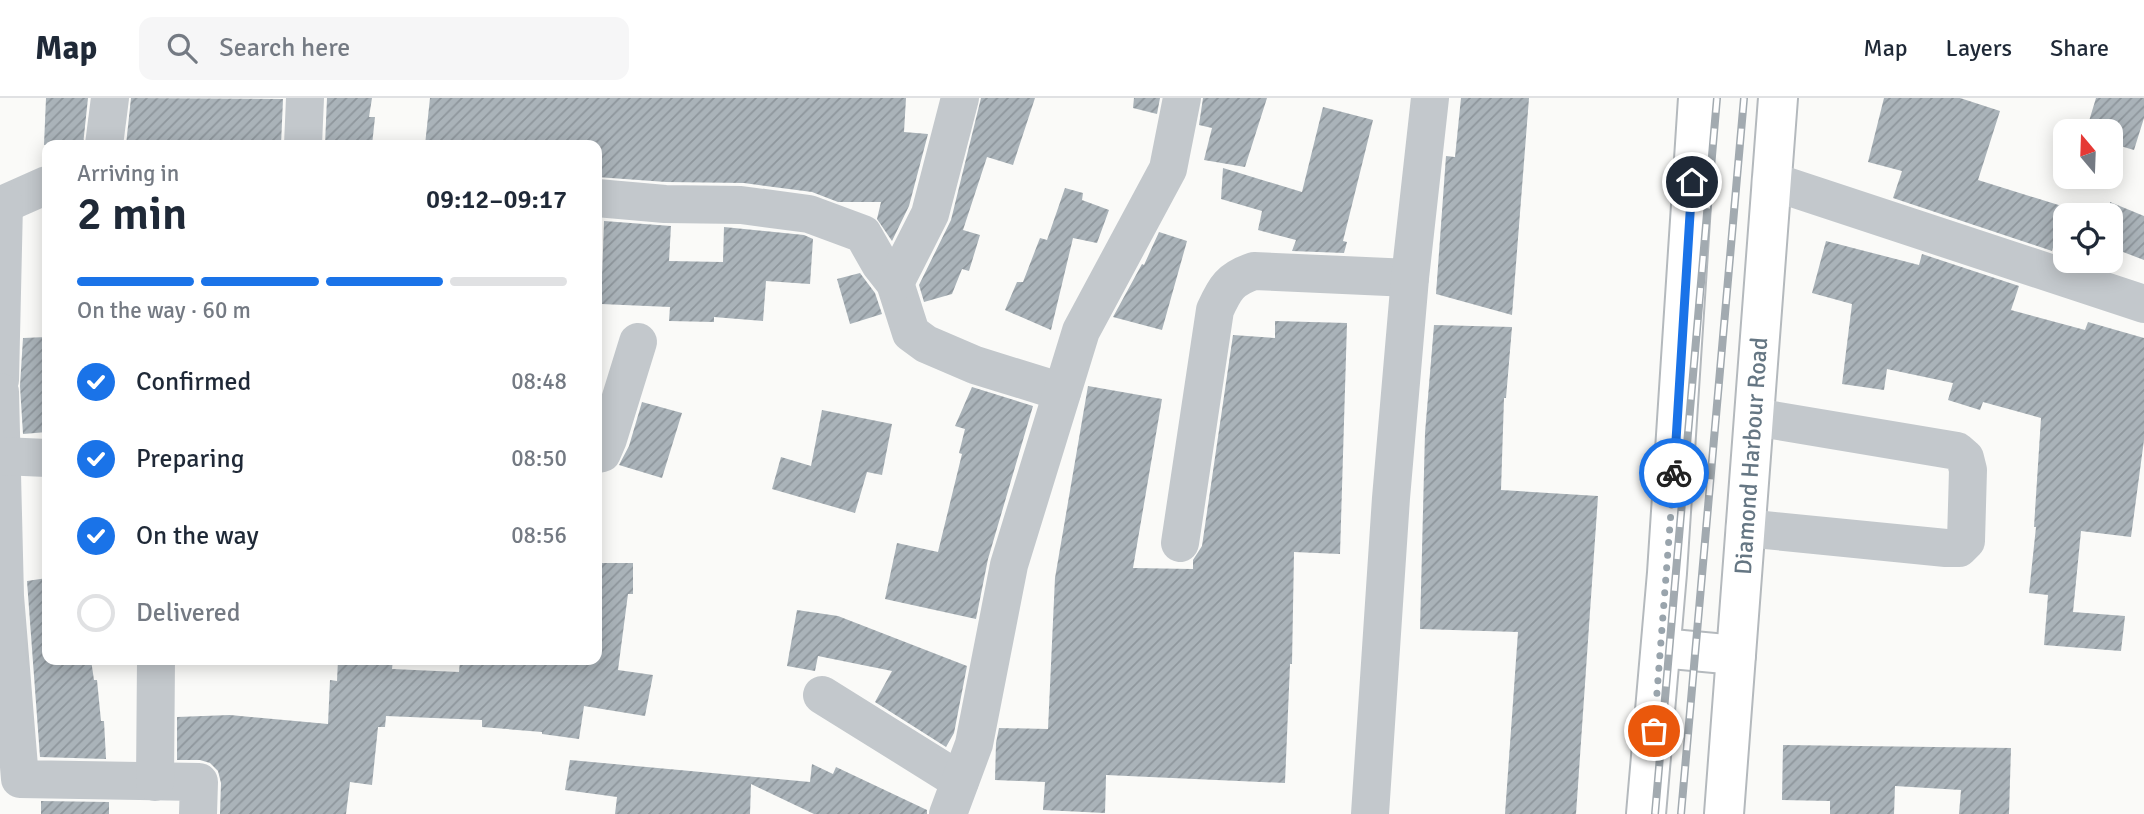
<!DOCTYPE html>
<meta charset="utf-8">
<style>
body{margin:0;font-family:Signika,sans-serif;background:#f6f6f7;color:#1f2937;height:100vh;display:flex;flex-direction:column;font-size:26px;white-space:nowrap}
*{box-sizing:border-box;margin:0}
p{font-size:23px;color:#747a83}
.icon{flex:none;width:38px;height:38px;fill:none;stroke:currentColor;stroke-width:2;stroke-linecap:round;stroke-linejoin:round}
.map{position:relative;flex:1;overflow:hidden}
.side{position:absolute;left:42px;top:42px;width:560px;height:525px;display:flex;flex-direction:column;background:#fff;border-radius:14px;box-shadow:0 4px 18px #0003}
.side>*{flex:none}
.needle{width:46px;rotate:341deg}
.fabs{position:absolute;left:2053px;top:21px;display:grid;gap:14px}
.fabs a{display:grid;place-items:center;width:70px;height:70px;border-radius:14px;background:#fff;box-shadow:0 4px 18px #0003;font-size:35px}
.pin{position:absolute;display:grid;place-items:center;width:60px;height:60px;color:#fff;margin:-30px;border:4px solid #fff;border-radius:50%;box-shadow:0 2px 7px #0007}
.courier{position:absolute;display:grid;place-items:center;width:70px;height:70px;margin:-35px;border:5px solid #1a73e8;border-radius:50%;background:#fff;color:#222;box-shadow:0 2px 9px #0007}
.summary em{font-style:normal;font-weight:600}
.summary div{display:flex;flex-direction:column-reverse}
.summary{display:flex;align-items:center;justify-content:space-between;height:119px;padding:0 35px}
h1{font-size:46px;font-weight:600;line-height:52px}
.bar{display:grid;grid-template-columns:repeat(4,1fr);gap:10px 7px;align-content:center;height:84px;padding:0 35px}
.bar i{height:9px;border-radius:5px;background:#e0e1e3}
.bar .on{background:#1a73e8}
.bar p{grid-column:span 4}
ol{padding:0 35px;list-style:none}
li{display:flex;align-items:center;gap:21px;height:77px}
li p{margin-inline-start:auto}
li .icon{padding:7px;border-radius:50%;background:#1a73e8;color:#fff;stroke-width:4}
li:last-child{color:#747a83}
li i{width:38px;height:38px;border:4px solid #e0e1e3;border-radius:50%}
header{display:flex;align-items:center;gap:42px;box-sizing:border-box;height:98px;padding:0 35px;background:#fff;border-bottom:2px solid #e0e1e3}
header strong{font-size:33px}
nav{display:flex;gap:38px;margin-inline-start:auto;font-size:24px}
.search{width:490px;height:63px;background:#f6f6f7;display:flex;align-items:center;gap:18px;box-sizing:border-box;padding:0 24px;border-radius:14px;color:#747a83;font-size:26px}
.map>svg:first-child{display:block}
.building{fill:url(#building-hatch)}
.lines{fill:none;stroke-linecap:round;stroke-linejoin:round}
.highway-casing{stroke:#b4b9bd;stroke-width:42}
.minor{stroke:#c3c8cc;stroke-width:38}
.highway{stroke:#fff;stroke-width:38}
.rail-casing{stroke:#a2aab0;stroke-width:8}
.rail{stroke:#fff;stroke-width:5;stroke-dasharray:16;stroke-linecap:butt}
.done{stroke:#99a4ac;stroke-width:7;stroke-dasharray:0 12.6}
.route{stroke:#1a73e8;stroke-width:9}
.labels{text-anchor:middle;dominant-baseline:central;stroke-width:7;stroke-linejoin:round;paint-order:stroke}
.street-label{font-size:24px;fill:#657683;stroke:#fff}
</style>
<header>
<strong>Map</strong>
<div class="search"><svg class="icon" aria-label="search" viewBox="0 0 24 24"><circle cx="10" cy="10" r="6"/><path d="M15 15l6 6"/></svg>Search here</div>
<nav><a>Map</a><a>Layers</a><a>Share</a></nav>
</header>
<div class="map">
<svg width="2144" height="716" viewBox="0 0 2144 716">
<defs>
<pattern id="building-hatch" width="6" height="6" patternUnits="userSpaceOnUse" patternTransform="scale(1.75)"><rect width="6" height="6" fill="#aab3b9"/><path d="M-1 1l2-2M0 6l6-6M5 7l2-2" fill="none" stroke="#8e969c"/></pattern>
</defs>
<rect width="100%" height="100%" fill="#fafaf8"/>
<g class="building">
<polygon points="46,0 88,0 83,47 44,47"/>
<polygon points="131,0 283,1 281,47 126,47"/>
<polygon points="327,0 372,0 369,19 375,19 372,47 325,47"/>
<polygon points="430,0 906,0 904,34 928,36 909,108 892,143 877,121 881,104 838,104 812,94 744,85 666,84 597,79 597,47 425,47"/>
<polygon points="981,0 1035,0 1013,67 987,59 963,132 980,137 969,173 962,171 952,196 924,204 919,187 951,122"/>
<polygon points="1134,0 1160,0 1157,16 1133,10"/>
<polygon points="1203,0 1267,0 1245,69 1204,62 1212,30 1199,27"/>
<polygon points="1461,0 1529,0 1512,217 1436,196 1446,58 1455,59"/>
<polygon points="1884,0 1960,0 2000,13 1978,82 2065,109 2052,153 1893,100 1902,73 1868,64"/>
<polygon points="2096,0 2144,0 2144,20 2134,52 2110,45 2110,33 2086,33"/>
<polygon points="1323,9 1373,22 1343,143 1347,144 1344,155 1292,153 1296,142 1258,132 1262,113 1221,101 1223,70 1302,94"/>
<polygon points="1065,90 1083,95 1082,102 1109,112 1097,145 1073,140 1051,232 1005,212 1017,184 1023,184 1040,140 1047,142"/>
<polygon points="2110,104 2144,118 2144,162 2110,149"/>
<polygon points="604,123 671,128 669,163 723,164 724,129 804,137 813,141 810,186 766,183 763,223 714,219 714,224 669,223 670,209 601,206"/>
<polygon points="1159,134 1187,143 1162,232 1113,219 1142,166 1144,167"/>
<polygon points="1826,143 1919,167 1922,156 2019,188 2011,212 2085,232 2088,224 2144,240 2144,342 2131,439 2081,433 2073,514 2125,518 2121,553 2044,547 2048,497 2029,495 2036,429 2034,429 2041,320 1983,304 1980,312 1948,302 1953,285 1887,271 1884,292 1842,286 1852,206 1812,195"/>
<polygon points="860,175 875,195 882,216 850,226 837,181"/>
<polygon points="1275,223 1347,225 1340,456 1294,454 1292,566 1290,566 1285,685 1106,677 1105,715 1043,712 1045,684 995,682 996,645 999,630 1048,631 1055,480 1088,288 1162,301 1133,470 1193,471 1193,462 1202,448 1233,237 1275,240"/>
<polygon points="1434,227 1512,229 1506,300 1504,300 1501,392 1598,398 1576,716 1505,716 1518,534 1420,531 1425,335"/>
<polygon points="47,239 47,334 23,336 20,288 23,240"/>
<polygon points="972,289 1033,308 988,461 976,521 885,501 897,445 938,454 962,356 959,355 965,331 955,328"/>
<polygon points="642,304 682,315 662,380 619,367 629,348"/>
<polygon points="822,312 892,326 882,377 867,374 855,415 772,391 781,359 811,368"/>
<polygon points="599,465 633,465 633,496 628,496 618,572 653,577 645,618 584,608 579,641 542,636 542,634 482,629 482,622 386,618 385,629 378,629 372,687 350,684 346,716 220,716 221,685 218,673 210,665 200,662 177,662 177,619 230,617 328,626 330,582 337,583 338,562 393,562 392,571 459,574 460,562 597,562"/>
<polygon points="47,480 47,562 91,562 94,582 97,582 101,623 104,623 106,661 40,659 27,483"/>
<polygon points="797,512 838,518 967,568 954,635 946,649 875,604 892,573 818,558 815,573 787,568"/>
<polygon points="1783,647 2011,650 2009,716 1959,716 1961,692 1895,688 1894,716 1830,716 1830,703 1782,702"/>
<polygon points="570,662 810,684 812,666 833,676 836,669 927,712 927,716 814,716 751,686 750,716 615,716 617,699 565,692"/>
<polygon points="41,703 109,704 109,716 41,716"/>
</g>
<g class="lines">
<defs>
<g id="highway">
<polyline points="1661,550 1736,557"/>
<polyline points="1646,716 1667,475 1698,0"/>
<polyline points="1724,716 1778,0"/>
</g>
</defs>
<use href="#highway" class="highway-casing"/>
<g class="minor">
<polyline points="104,47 110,0"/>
<polyline points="303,47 305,0"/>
<polyline points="1771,83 2144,206"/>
<polyline points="597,100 665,106 741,107 809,116 863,136 880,166 895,185 911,235 926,246 975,267 1062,294"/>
<polyline points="0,113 4,106 47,87"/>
<polyline points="895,185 930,116 960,0"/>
<polyline points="0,282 4,106"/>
<polyline points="0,294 5,498 20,681 199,684 198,716"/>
<polyline points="597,356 602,355 608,341 638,244"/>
<polyline points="2,358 47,360"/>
<polyline points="1745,430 1946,450 1959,450 1966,443 1968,372 1965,360 1957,353 1754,319"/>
<path d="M1180,445l35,-233c10,-22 15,-31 39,-39l156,7"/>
<polyline points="822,597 960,683"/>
<polyline points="155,684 156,562"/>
<polyline points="948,716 974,646 1009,467 1081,233 1168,71 1182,0"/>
<polyline points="1370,716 1391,400 1410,180 1430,0"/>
</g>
<use href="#highway" class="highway"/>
<defs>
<g id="rail">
<polyline points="1655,716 1717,0"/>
<polyline points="1681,716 1744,0"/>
</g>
</defs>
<use href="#rail" class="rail-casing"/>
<use href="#rail" class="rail"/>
</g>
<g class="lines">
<polyline class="done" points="1654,633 1674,375"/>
<polyline class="route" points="1674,375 1692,84"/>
</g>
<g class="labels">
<g class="street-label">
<text transform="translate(1751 358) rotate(-86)">Diamond Harbour Road</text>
</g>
</g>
</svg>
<div class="fabs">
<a><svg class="needle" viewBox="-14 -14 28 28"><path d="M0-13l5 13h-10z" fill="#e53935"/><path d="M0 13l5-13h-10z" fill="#747a83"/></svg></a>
<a><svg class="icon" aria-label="locate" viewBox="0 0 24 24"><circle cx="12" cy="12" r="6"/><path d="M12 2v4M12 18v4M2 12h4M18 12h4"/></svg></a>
</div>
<div class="pin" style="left:1654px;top:633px;background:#ea580c"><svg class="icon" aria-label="bag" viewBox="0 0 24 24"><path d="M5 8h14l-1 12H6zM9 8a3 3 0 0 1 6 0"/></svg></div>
<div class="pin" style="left:1692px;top:84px;background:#1f2937"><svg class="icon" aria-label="home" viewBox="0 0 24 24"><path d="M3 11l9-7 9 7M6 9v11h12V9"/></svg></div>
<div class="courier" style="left:1674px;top:375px"><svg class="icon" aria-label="bike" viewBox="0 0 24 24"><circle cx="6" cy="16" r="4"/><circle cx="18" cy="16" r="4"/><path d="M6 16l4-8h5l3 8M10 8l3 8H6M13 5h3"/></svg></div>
<section class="side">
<div class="summary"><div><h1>2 min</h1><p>Arriving in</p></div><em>09:12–09:17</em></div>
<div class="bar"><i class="on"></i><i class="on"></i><i class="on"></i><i></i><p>On the way · 60 m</p></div>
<ol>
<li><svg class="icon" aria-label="check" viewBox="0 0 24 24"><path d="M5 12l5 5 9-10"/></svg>Confirmed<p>08:48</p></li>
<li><svg class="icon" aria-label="check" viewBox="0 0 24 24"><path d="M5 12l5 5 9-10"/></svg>Preparing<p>08:50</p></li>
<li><svg class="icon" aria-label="check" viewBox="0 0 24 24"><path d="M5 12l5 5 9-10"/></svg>On the way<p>08:56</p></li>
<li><i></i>Delivered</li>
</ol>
</section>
</div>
